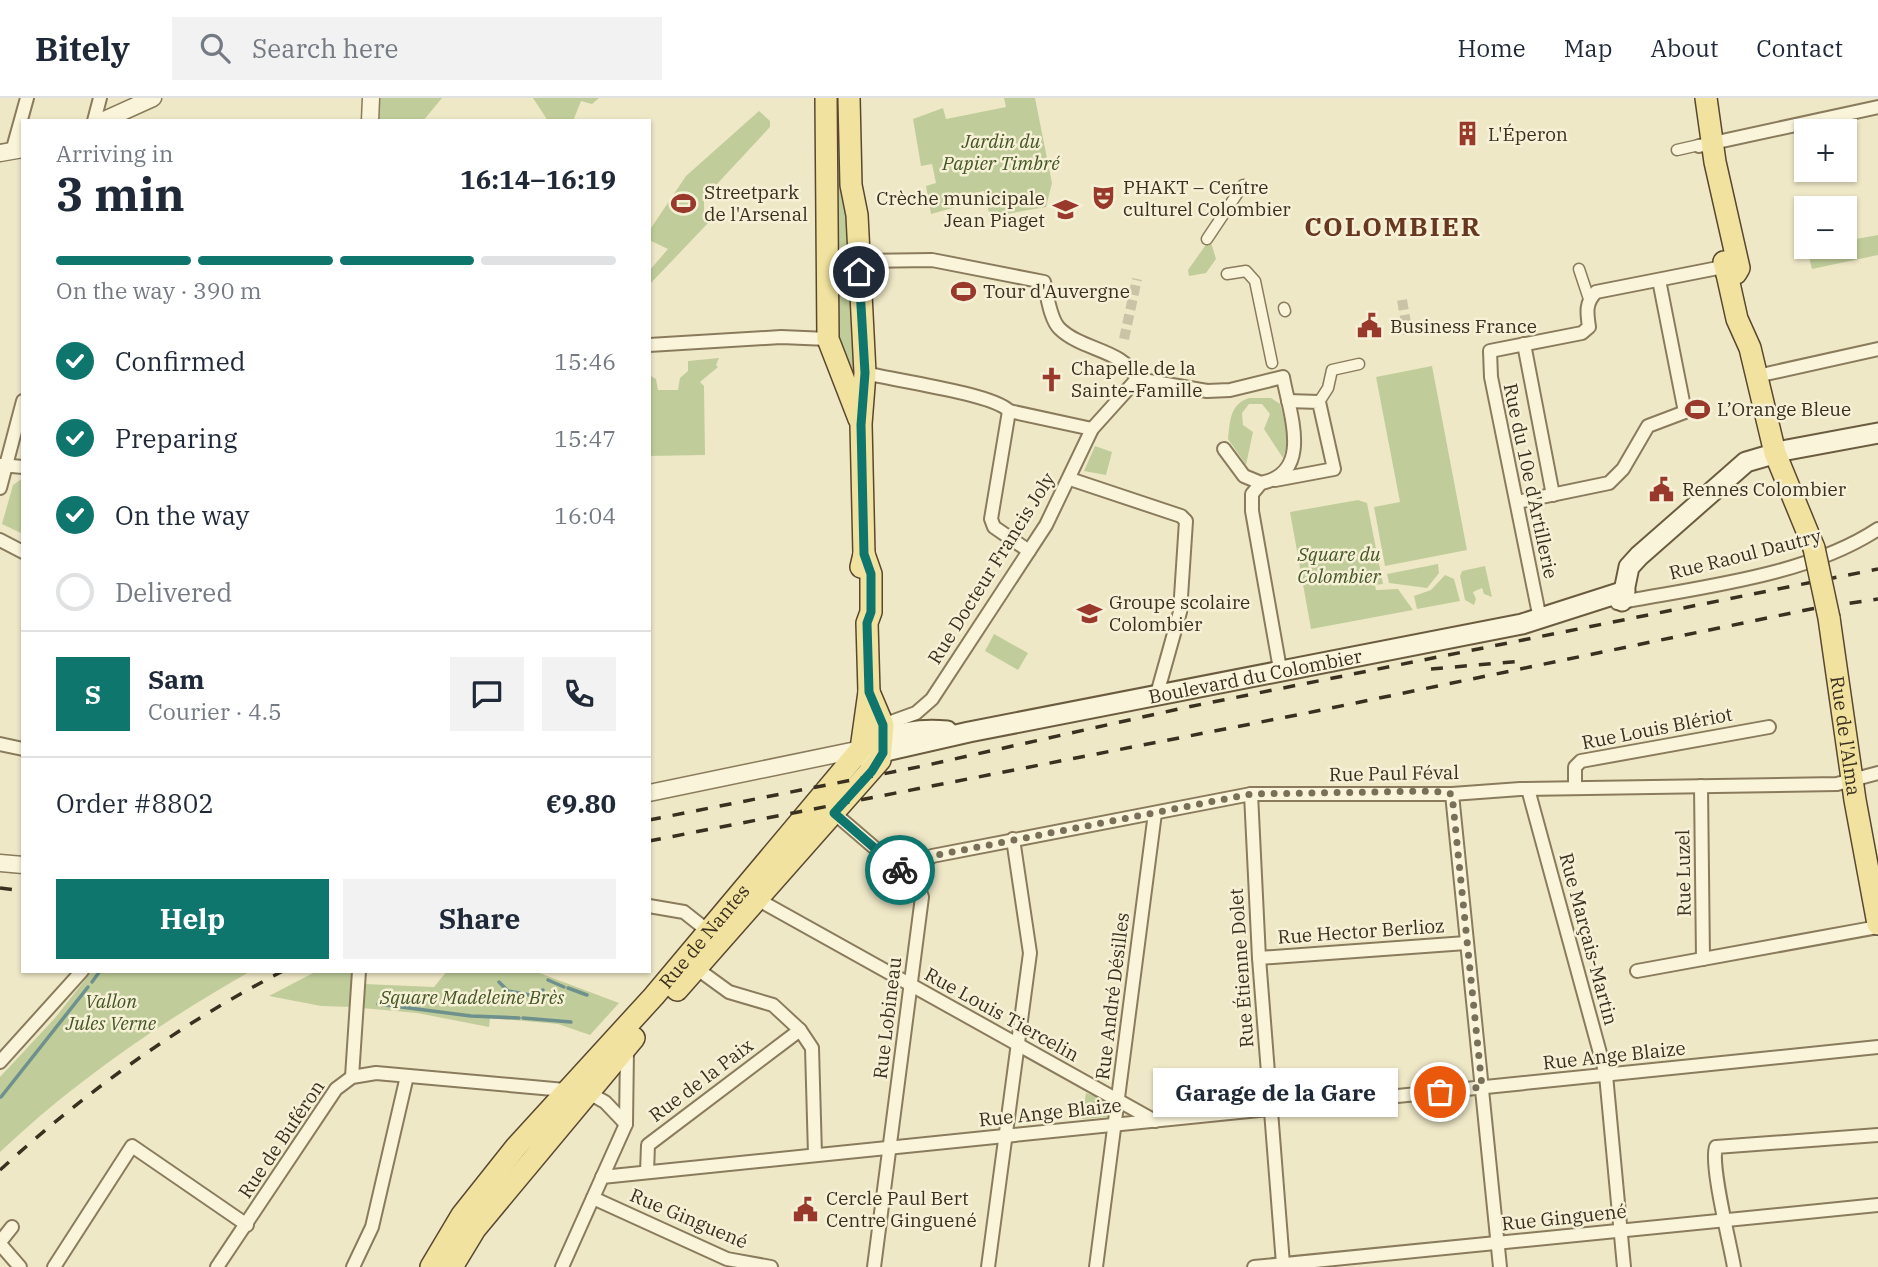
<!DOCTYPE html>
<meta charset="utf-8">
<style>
body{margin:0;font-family:"IBM Plex Serif",serif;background:#f2f2f3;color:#1f2937;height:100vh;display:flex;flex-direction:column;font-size:26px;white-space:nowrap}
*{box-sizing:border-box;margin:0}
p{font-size:23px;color:#747a83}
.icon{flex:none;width:38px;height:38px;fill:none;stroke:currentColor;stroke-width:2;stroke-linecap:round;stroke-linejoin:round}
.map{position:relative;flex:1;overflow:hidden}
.panel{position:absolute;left:21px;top:21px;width:630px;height:854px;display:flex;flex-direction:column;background:#fff;border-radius:0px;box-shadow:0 2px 5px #0004}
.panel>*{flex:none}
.buttons{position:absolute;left:1794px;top:21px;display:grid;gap:14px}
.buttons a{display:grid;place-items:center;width:63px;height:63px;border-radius:0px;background:#fff;box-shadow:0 2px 5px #0004;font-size:35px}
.pin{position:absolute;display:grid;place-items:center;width:60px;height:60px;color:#fff;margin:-30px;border:4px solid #fff;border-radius:50%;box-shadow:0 2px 7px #0007}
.courier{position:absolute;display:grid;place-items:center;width:70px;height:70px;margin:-35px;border:5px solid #0f766e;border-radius:50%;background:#fff;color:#222;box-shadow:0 2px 9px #0007}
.bubble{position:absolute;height:49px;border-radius:0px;background:#fff;box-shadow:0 2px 5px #0004;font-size:23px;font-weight:700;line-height:49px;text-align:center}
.head em{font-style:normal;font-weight:700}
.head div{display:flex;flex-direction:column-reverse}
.head{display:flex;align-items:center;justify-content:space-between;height:119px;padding:0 35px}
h1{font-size:46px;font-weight:700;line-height:52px}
.bar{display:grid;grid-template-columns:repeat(4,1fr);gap:10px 7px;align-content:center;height:84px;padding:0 35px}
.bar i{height:9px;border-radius:5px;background:#e0e1e3}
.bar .on{background:#0f766e}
.bar p{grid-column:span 4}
.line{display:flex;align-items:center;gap:18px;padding:0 35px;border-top:2px solid #e0e1e3}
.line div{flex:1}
.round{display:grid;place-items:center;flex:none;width:74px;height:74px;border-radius:0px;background:#f2f2f3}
ol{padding:0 35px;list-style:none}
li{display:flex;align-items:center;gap:21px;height:77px}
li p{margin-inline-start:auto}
li .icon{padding:7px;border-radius:50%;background:#0f766e;color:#fff;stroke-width:4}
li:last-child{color:#747a83}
li i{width:38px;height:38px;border:4px solid #e0e1e3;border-radius:50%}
.action{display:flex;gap:14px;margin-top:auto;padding:14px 35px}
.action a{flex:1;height:80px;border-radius:0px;background:#0f766e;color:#fff;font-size:28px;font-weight:700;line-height:80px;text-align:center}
.action a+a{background:#f2f2f3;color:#1f2937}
header{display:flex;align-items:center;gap:42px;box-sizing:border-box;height:98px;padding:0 35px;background:#fff;border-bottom:2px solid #e0e1e3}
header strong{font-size:33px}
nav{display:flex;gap:38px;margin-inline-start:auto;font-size:24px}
.search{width:490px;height:63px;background:#f2f2f3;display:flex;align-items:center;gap:18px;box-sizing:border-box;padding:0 24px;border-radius:0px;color:#747a83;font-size:26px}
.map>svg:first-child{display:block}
.green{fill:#c0cd9a}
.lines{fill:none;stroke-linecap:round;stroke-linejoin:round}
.stream{stroke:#6e918d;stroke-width:3.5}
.pedestrian-tunnel{stroke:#cbc3a6;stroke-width:10;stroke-dasharray:10 5;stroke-linecap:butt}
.pedestrian-casing{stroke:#8a7b5c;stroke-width:13}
.minor-casing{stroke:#8a7b5c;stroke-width:16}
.tertiary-casing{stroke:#8a7b5c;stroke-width:19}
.secondary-casing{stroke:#6c5c3f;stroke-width:23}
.primary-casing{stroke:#584830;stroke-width:24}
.pedestrian{stroke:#f9f4da;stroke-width:10}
.minor{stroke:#f9f4da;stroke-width:12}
.tertiary{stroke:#f9f4da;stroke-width:16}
.secondary{stroke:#f9f4da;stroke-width:19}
.primary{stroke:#f1e29f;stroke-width:21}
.rail{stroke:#3b3020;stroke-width:3.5;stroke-dasharray:12 12;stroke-linecap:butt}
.primary-bridge-casing{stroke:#584830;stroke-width:24;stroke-linecap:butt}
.primary-bridge{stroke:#f1e29f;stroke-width:21}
.done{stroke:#7a705a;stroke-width:7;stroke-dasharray:0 12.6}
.route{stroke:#0f766e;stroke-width:9}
.labels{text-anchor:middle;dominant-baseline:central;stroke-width:5;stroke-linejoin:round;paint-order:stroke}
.poi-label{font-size:19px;fill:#3b3020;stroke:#f6f1d6;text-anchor:start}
.park-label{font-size:19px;font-style:italic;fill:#445726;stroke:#f6f1d6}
.street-label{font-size:19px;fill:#3b3020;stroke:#f6f1d6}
.district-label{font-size:26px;font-weight:bold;letter-spacing:2px;fill:#67381f;stroke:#f6f1d6}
</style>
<header>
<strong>Bitely</strong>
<div class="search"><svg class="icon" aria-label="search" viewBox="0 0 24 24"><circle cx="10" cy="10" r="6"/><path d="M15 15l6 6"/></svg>Search here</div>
<nav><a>Home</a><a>Map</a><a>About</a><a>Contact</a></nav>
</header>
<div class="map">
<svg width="1878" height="1169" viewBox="0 0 1878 1169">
<rect width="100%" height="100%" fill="#efe8c7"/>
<g class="green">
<polygon points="378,0 442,0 423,23 377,23"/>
<polygon points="533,0 599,0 592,6 581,3 573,23 548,23"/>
<polygon points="1004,0 1035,0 1052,85 1046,109 990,119 984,93 961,98 963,107 931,116 926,88 936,85 932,66 921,68 913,21 943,10 946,21 1006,9"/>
<polygon points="842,9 850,149 833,150 831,10"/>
<polygon points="759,13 770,23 770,29 704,100 704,114 710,123 649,187 649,173 668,151 649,142 649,133 686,78"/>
<polygon points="1878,137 1878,157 1812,171 1807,151 1844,149 1845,143"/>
<polygon points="1210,141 1216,161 1206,175 1189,178 1188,172"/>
<polygon points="839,185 851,186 857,289 839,258 835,187"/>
<polygon points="719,260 716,267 718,269 700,284 704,288 705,357 649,358 649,277 656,281 658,292 678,292 680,280 688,273 688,263"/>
<polygon points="1432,268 1467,452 1385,468 1374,409 1400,404 1376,279"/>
<path d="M1249,300h22l9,6 9,34 -6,20 -19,-29 6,-15 -8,-10h-13l-7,9 1,12 10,7 -7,33 -18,-26c2,-18 2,-35 21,-41z"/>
<polygon points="1095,348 1112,354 1106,377 1084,373"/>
<polygon points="23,380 23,436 2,426 13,387"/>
<polygon points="1358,402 1367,405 1383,486 1375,487 1376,492 1398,491 1413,512 1311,531 1290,414"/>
<polygon points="1438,466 1439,475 1427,490 1389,485 1387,476"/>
<polygon points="1485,468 1492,499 1484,496 1482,490 1473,494 1476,501 1474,507 1465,502 1460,478 1462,473"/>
<polygon points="1445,477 1454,481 1460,503 1417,511 1414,498 1431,492"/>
<polygon points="994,536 1028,555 1018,572 985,553"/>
<path d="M92,873h159c-90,51 -176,110 -251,181v-75l55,-59z"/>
<polygon points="317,873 354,873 351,909 321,908 269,898"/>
<polygon points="447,873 534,873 619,905 590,937 558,926 490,920 489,929 417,915 362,910 364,886 434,889"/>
<polygon points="1086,995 1110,1004 1108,1019 1082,1021"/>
</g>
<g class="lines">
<g class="stream">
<polyline points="548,882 564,889"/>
<polyline points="92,884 100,873"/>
<polyline points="499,884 508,893 530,897"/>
<polyline points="568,890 587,897"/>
<polyline points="538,894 543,892"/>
<polyline points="378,906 471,918 519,920"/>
<polyline points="523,920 571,924"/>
<polyline points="1,999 88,889"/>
</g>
<g class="pedestrian-tunnel">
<polyline points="1402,202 1408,236"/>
<polyline points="1124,241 1137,181"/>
</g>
<defs>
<g id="pedestrian">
<polyline points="1677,52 1699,47"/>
<polyline points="1207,141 1243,87"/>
<polyline points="1579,171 1589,201"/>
<polyline points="1227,176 1246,173 1255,183 1272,265"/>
<polyline points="1284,210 1285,213"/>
<polyline points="1319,304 1328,290 1332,272 1359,266"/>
</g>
<g id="minor">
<polyline points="94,23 100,0"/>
<polyline points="1699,48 1878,9"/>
<polyline points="12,54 27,0"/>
<path d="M859,163l73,-1 112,22c3,12 6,38 16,47 23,22 63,20 77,50"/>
<polyline points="1524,246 1553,397"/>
<polyline points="649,247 781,239 828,241"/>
<path d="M865,275c28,7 129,21 144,38l83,18"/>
<polyline points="1766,276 1878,251"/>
<path d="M1137,281l70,12 23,-1 53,-13c6,35 31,96 -22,106"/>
<polyline points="1009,313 991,421 994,429 1029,453"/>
<polyline points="1224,351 1244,378 1261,385"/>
<polyline points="0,367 23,369"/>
<polyline points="1070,381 1181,418 1186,423 1180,514 1157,596"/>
<polyline points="1275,382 1334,371 1319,304 1288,303"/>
<polyline points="1261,385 1252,396 1252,413 1280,571"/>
<polyline points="0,390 23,303"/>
<polyline points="1517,404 1609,385 1623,371 1648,328 1685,314 1659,182"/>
<polyline points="0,442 23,454"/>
<path d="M1617,505c83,-16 190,-27 261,-74"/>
<path d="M1540,521l-49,-242 -1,-26 92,-18 7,-6c-2,-14 -4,-24 7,-35l127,-25"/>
<polyline points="883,627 916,615 932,601 1046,427 1092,331 1137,281"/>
<polyline points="0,646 23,651"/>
<polyline points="1701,688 1703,861"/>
<polyline points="1575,690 1575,669 1581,663 1769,629"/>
<polyline points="1528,691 1606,977 1624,1169"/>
<polyline points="1251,696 1259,860 1283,1166"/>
<polyline points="1452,696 1500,1169"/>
<polyline points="834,715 918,787 922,799 874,1169"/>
<polyline points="908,779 932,758 1251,696 1452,696 1520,691 1837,686 1878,675"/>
<polyline points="757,801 1155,1023"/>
<polyline points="649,808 684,814 708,833"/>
<polyline points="1259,860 1466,845"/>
<polyline points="696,870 729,894 773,907 800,932 812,950 815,1057"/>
<polyline points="1637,873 1878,829"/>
<polyline points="0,964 82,873"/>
<polyline points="352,979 359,873"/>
<polyline points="647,1074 648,1047 800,932"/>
<polyline points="602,1079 1878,949"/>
<polyline points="593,1100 727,1161 771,1169"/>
<polyline points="0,1144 12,1129"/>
<polyline points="0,1146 20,1169"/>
<polyline points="54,1169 132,1048 247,1127"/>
<polyline points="217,1169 336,991 352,979 376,975 587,994 605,1004 626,1026"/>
<polyline points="353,1169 372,1129 407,978"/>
<polyline points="562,1169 626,1026 627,952"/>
<polyline points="988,1169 1030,855 1013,741"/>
<polyline points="1096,1169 1155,715"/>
<polyline points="1254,1169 1878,1107"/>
<path d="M1734,1169c-4,-24 -24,-102 -18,-120l162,-12"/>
</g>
<g id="tertiary">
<polyline points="102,23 153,0"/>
<polyline points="370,23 371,0"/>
<polyline points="0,55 23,51"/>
<polyline points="649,695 861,651"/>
<polyline points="0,765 23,767"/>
</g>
<g id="secondary">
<polyline points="1622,503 1629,469 1639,458 1746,364 1787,352 1878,335"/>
<path d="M872,647c25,-12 47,-17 75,-14"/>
<path id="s1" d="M867,660l23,-8 79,-18 553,-108 103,-33"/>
</g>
<g id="primary">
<polyline points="826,0 828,241 859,321"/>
<polyline points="849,0 851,87 857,117 865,275 861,326 864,456 861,469"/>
<polyline points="1706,0 1715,64 1739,170 1736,175 1727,176 1724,164 1736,162"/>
<polyline points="1727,176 1737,221 1750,250 1775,355 1814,450"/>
<path id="s2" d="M1829,520l26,182 23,124"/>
<polyline points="677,892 880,662 883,627 869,594"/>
<path id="s3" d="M431,1169l31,-52 54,-68 138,-151 207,-247 8,-57 -2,-69 4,-11v-38l-7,-20"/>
<polyline points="452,1169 475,1131 634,940"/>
</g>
</defs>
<use href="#pedestrian" class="pedestrian-casing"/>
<use href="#minor" class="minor-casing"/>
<use href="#tertiary" class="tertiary-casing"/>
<use href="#secondary" class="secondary-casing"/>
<use href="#primary" class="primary-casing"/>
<use href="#pedestrian" class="pedestrian"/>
<use href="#minor" class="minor"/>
<use href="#tertiary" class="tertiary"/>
<use href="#secondary" class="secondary"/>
<use href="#primary" class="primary"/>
<g class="rail">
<polyline points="1431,571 1522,563"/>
<polyline points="649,722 923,668 1183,610 1878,471"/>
<polyline points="649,743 1302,616 1811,511 1878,501"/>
<polyline points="0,790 23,793"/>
<path d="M0,1072c85,-78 180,-146 283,-199"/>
</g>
<defs>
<polyline id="primary-bridge" points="1814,450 1829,520"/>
</defs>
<use href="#primary-bridge" class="primary-bridge-casing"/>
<use href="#primary-bridge" class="primary-bridge"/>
</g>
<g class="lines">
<polyline class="done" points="900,772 908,779 932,758 1251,696 1434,693 1452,696 1482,989 1440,994"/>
<polyline class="route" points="859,174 865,275 861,327 864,456 871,476 871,514 867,525 869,594 883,627 883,655 872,673 834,715 900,772"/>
</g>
<defs>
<symbol id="building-bare" viewBox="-9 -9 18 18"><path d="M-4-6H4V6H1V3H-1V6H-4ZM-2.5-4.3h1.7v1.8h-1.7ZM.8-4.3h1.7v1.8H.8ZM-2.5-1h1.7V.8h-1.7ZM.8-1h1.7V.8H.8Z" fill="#99392c" stroke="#f6f1d6" stroke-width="2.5" paint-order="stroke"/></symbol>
<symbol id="theatre-bare" viewBox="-9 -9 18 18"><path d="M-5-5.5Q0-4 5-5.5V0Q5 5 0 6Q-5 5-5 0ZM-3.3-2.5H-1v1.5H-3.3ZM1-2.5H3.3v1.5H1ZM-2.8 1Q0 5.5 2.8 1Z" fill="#99392c" stroke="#f6f1d6" stroke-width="2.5" paint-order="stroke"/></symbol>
<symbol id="stadium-bare" viewBox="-9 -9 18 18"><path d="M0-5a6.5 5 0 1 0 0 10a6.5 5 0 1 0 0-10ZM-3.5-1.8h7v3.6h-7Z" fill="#99392c" stroke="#f6f1d6" stroke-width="2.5" paint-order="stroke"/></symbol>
<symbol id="school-bare" viewBox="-9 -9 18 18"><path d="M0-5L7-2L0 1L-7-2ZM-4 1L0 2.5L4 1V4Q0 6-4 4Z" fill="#99392c" stroke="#f6f1d6" stroke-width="2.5" paint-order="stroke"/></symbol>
<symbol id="civic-bare" viewBox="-9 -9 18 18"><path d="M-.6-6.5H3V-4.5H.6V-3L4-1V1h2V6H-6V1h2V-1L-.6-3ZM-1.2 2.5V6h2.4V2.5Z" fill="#99392c" stroke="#f6f1d6" stroke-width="2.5" paint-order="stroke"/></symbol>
<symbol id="church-bare" viewBox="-9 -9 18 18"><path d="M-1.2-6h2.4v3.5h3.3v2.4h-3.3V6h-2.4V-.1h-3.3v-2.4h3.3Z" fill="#99392c" stroke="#f6f1d6" stroke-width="2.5" paint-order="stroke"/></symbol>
</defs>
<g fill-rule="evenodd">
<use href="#building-bare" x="1450" y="18" width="35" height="35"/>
<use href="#theatre-bare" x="1086" y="82" width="35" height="35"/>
<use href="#stadium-bare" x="666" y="88" width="35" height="35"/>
<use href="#school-bare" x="1048" y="94" width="35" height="35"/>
<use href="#stadium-bare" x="946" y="176" width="35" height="35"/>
<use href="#civic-bare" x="1352" y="210" width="35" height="35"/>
<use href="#church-bare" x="1034" y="264" width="35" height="35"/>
<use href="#stadium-bare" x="1680" y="294" width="35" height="35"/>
<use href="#civic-bare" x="1644" y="374" width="35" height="35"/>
<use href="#school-bare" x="1072" y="498" width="35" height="35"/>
<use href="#civic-bare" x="788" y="1094" width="35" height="35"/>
</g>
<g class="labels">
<g class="poi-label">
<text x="1488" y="36">L'Éperon</text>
<text x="1123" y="89">PHAKT – Centre<tspan x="1123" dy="22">culturel Colombier</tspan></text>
<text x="704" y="94">Streetpark<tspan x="704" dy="22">de l'Arsenal</tspan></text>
<text x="1045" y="100" text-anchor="end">Crèche municipale<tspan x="1045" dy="22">Jean Piaget</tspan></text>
<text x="983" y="193">Tour d'Auvergne</text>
<text x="1390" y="228">Business France</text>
<text x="1071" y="270">Chapelle de la<tspan x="1071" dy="22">Sainte-Famille</tspan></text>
<text x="1717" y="311">L’Orange Bleue</text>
<text x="1682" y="391">Rennes Colombier</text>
<text x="1109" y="504">Groupe scolaire<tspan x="1109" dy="22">Colombier</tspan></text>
<text x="826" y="1100">Cercle Paul Bert<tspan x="826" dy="22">Centre Ginguené</tspan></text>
</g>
<g class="park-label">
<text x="1001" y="43">Jardin du<tspan x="1001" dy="22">Papier Timbré</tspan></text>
<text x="1339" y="456">Square du<tspan x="1339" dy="22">Colombier</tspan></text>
<text x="472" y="899">Square Madeleine Brès</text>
<text x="111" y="903">Vallon<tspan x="111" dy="22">Jules Verne</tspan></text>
</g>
<g class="street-label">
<text transform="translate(1531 383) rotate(78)">Rue du 10e d'Artillerie</text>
<text transform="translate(1745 456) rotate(-14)">Rue Raoul Dautry</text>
<text transform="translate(991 470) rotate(-58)">Rue Docteur Francis Joly</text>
<text stroke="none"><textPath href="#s1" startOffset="397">Boulevard du Colombier</textPath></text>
<text transform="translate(1657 630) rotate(-11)">Rue Louis Blériot</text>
<text stroke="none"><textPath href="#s2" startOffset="119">Rue de l'Alma</textPath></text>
<text transform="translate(1394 675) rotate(-1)">Rue Paul Féval</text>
<text transform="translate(1683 775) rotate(-91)">Rue Luzel</text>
<text transform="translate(1361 833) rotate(-4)">Rue Hector Berlioz</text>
<text stroke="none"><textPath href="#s3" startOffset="430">Rue de Nantes</textPath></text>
<text transform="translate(1589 841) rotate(75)">Rue Marçais-Martin</text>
<text transform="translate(1241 870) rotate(-94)">Rue Étienne Dolet</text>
<text transform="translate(1112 898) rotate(-83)">Rue André Désilles</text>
<text transform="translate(1002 916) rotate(29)">Rue Louis Tiercelin</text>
<text transform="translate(887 920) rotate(-83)">Rue Lobineau</text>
<text transform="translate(1614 957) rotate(-6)">Rue Ange Blaize</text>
<text transform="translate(701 982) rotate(-37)">Rue de la Paix</text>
<text transform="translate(1050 1014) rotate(-6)">Rue Ange Blaize</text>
<text transform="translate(281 1041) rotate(-56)">Rue de Buféron</text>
<text transform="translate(1564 1119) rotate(-6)">Rue Ginguené</text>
<text transform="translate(689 1120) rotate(23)">Rue Ginguené</text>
</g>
<g class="district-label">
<text x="1393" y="128">COLOMBIER</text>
</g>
</g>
</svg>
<div class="buttons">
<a>+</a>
<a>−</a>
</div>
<div class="pin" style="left:1440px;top:994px;background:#ea580c"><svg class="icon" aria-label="bag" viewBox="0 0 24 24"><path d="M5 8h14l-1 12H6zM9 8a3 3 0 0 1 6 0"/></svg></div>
<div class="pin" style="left:859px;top:174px;background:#1f2937"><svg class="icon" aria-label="home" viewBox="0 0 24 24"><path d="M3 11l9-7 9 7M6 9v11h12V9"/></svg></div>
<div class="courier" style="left:900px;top:772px"><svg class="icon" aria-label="bike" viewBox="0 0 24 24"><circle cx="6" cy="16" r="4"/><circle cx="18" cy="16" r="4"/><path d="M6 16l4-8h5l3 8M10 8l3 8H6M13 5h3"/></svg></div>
<div class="bubble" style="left:1153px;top:970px;width:245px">Garage de la Gare</div>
<section class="panel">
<div class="head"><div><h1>3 min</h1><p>Arriving in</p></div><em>16:14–16:19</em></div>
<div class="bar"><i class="on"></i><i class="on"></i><i class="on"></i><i></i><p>On the way · 390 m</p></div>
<ol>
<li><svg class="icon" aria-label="check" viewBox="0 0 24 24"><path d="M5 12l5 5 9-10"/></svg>Confirmed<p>15:46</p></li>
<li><svg class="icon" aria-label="check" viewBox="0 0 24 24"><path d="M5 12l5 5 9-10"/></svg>Preparing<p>15:47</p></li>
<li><svg class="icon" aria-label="check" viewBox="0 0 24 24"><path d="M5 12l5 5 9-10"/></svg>On the way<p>16:04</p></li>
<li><i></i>Delivered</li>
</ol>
<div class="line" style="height:126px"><b class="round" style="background:#0f766e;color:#fff">S</b><div><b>Sam</b><p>Courier · 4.5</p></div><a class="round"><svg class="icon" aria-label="chat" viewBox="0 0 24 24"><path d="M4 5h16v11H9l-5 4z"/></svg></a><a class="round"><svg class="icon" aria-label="phone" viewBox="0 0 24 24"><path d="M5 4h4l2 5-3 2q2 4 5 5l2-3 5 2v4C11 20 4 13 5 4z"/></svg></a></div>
<div class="line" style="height:91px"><div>Order #8802</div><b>€9.80</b></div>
<div class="action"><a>Help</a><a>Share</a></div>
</section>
</div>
